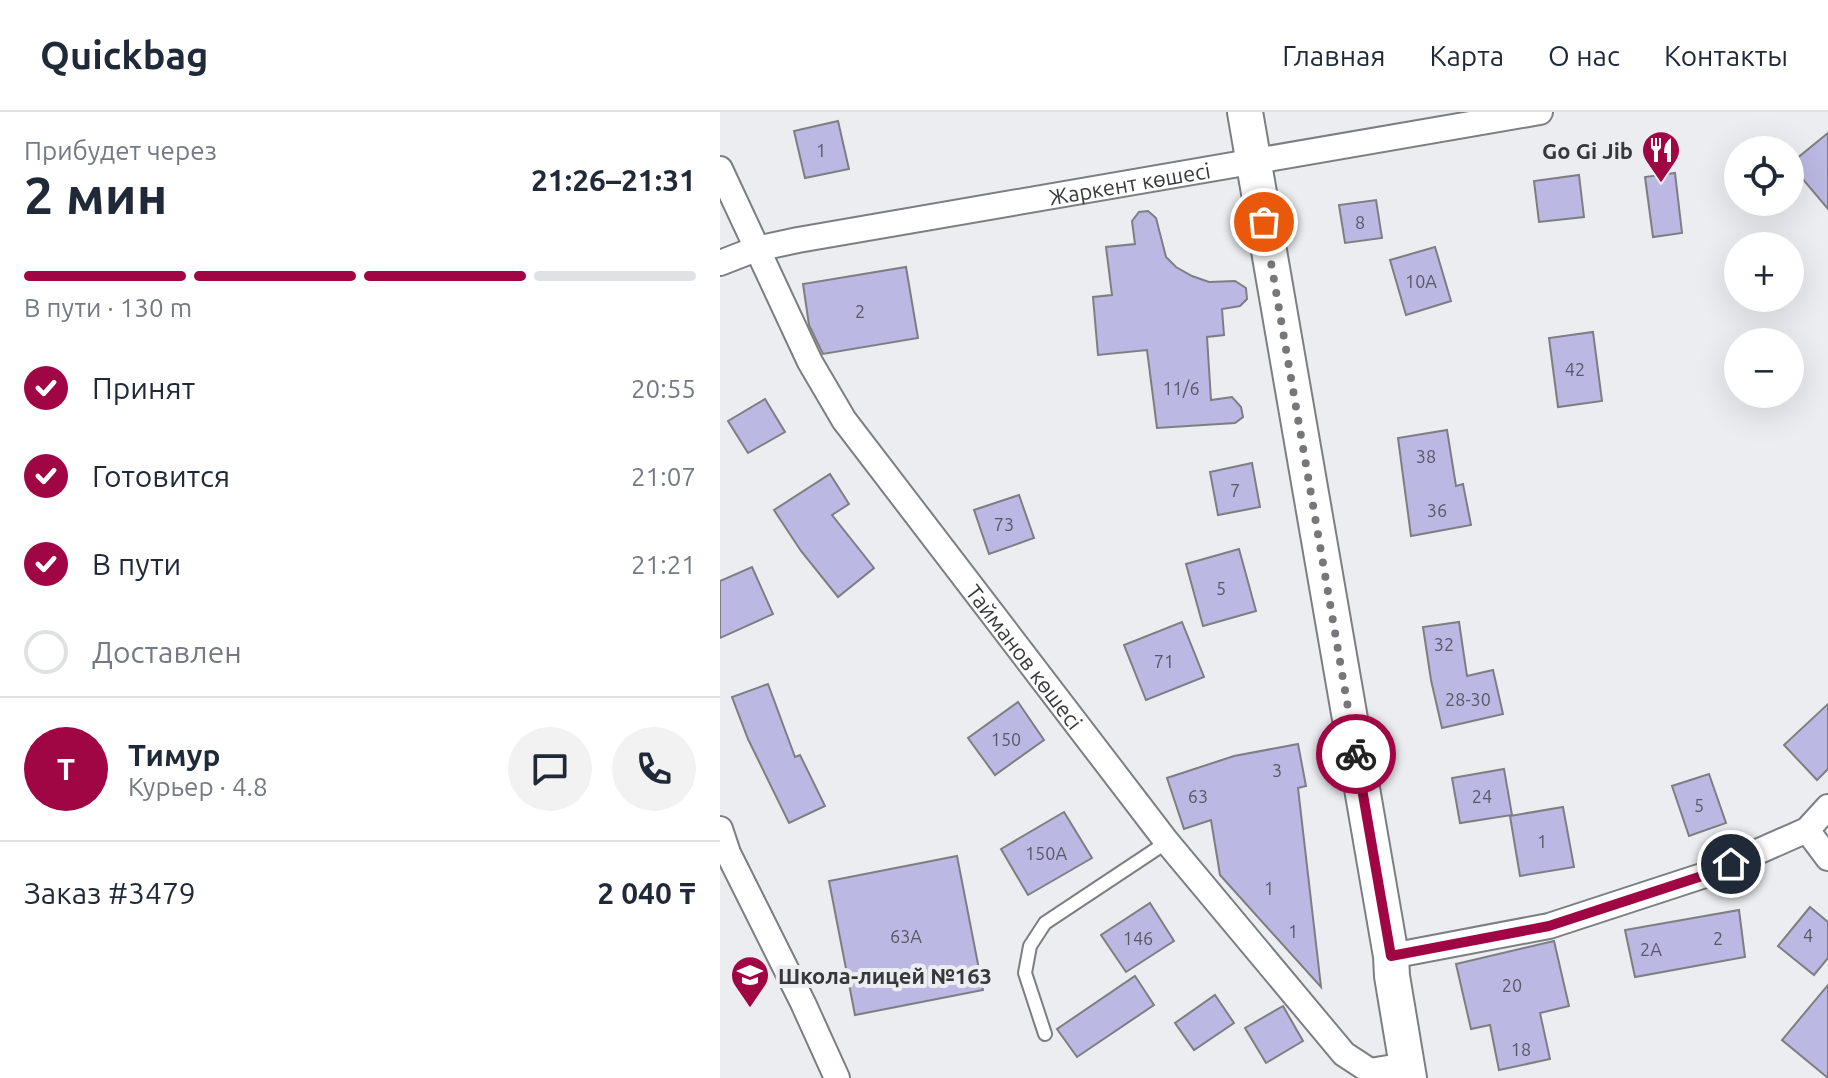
<!DOCTYPE html>
<html lang="ru">
<meta charset="utf-8">
<style>
body{margin:0;font-family:Ubuntu,sans-serif;background:#f2f2f3;color:#1f2937;height:100vh;display:flex;flex-direction:column;font-size:30px;white-space:nowrap}
*{box-sizing:border-box;margin:0}
p{font-size:26px;color:#747a83}
.icon{flex:none;width:44px;height:44px;fill:none;stroke:currentColor;stroke-width:2;stroke-linecap:round;stroke-linejoin:round}
.map{position:relative;flex:1;overflow:hidden}
.drawer{display:flex;flex-direction:column;background:#fff;width:720px}
.drawer>*{flex:none}
.tools{position:absolute;left:1004px;top:24px;display:grid;gap:16px}
.tools a{display:grid;place-items:center;width:80px;height:80px;border-radius:50%;background:#fff;box-shadow:0 8px 32px #0002;font-size:40px}
.pin{position:absolute;display:grid;place-items:center;width:68px;height:68px;color:#fff;margin:-34px;border:4px solid #fff;border-radius:50%;box-shadow:0 2px 8px #0007}
.courier{position:absolute;display:grid;place-items:center;width:80px;height:80px;margin:-40px;border:6px solid #a10644;border-radius:50%;background:#fff;color:#222;box-shadow:0 2px 10px #0007}
.head em{font-style:normal;font-weight:700}
.head div{display:flex;flex-direction:column-reverse}
.head{display:flex;align-items:center;justify-content:space-between;height:136px;padding:0 24px}
h1{font-size:52px;font-weight:700;line-height:60px}
.bar{display:grid;grid-template-columns:repeat(4,1fr);gap:12px 8px;align-content:center;height:96px;padding:0 24px}
.bar i{height:10px;border-radius:6px;background:#e0e1e3}
.bar .selected{background:#a10644}
.bar p{grid-column:span 4}
.line{display:flex;align-items:center;gap:20px;padding:0 24px;border-top:2px solid #e0e1e3}
.line div{flex:1}
.round{display:grid;place-items:center;flex:none;width:84px;height:84px;border-radius:42px;background:#f2f2f3}
ol{padding:0 24px;list-style:none}
li{display:flex;align-items:center;gap:24px;height:88px}
li p{margin-inline-start:auto}
li .icon{padding:8px;border-radius:50%;background:#a10644;color:#fff;stroke-width:4}
li:last-child{color:#747a83}
li i{width:44px;height:44px;border:4px solid #e0e1e3;border-radius:50%}
header{display:flex;align-items:center;gap:48px;box-sizing:border-box;height:112px;padding:0 40px;background:#fff;border-bottom:2px solid #e0e1e3}
header strong{font-size:38px}
nav{display:flex;gap:44px;margin-inline-start:auto;font-size:28px}
main{display:flex;flex:1;min-height:0}
.map>svg:first-child{display:block}
.building{fill:#bbb8e3;stroke:#7e7e82;stroke-width:2}
.lines{fill:none;stroke-linecap:round;stroke-linejoin:round}
.lane-casing{stroke:#7c7e82;stroke-width:16}
.street-casing{stroke:#7c7e82;stroke-width:28}
.secondary-casing{stroke:#7c7e82;stroke-width:38}
.lane{stroke:#fff;stroke-width:12}
.street{stroke:#fff;stroke-width:24}
.secondary{stroke:#fff;stroke-width:34}
.done{stroke:#76777a;stroke-width:8;stroke-dasharray:0 14.4}
.route{stroke:#a10644;stroke-width:10}
.labels{text-anchor:middle;dominant-baseline:central;stroke-width:8;stroke-linejoin:round;paint-order:stroke}
.number-label{font-size:18px;fill:#585864}
.poi-label{font-size:22px;font-weight:bold;fill:#37383a;stroke:#ebedf1;text-anchor:end}
.street-label{font-size:22px;fill:#37383a;stroke:#ebedf1}
</style>
<header>
<strong>Quickbag</strong>
<nav><a>Главная</a><a>Карта</a><a>О нас</a><a>Контакты</a></nav>
</header>
<main>
<section class="drawer">
<div class="head"><div><h1>2 мин</h1><p>Прибудет через</p></div><em>21:26–21:31</em></div>
<div class="bar"><i class="selected"></i><i class="selected"></i><i class="selected"></i><i></i><p>В пути · 130 m</p></div>
<ol>
<li><svg class="icon" aria-label="check" viewBox="0 0 24 24"><path d="M5 12l5 5 9-10"/></svg>Принят<p>20:55</p></li>
<li><svg class="icon" aria-label="check" viewBox="0 0 24 24"><path d="M5 12l5 5 9-10"/></svg>Готовится<p>21:07</p></li>
<li><svg class="icon" aria-label="check" viewBox="0 0 24 24"><path d="M5 12l5 5 9-10"/></svg>В пути<p>21:21</p></li>
<li><i></i>Доставлен</li>
</ol>
<div class="line" style="height:144px"><b class="round" style="background:#a10644;color:#fff">Т</b><div><b>Тимур</b><p>Курьер · 4.8</p></div><a class="round"><svg class="icon" aria-label="chat" viewBox="0 0 24 24"><path d="M4 5h16v11H9l-5 4z"/></svg></a><a class="round"><svg class="icon" aria-label="phone" viewBox="0 0 24 24"><path d="M5 4h4l2 5-3 2q2 4 5 5l2-3 5 2v4C11 20 4 13 5 4z"/></svg></a></div>
<div class="line" style="height:104px"><div>Заказ #3479</div><b>2 040 ₸</b></div>
</section>
<div class="map">
<svg width="1108" height="966" viewBox="0 0 1108 966">
<rect width="100%" height="100%" fill="#ebedf1"/>
<g class="building">
<polygon points="118,9 129,57 85,66 74,19"/>
<polygon points="1108,21 1108,97 1070,52"/>
<polygon points="955,61 962,121 933,125 925,65"/>
<polygon points="859,63 864,105 819,110 814,69"/>
<polygon points="656,88 662,126 625,131 619,93"/>
<polygon points="428,99 436,106 446,145 456,155 472,164 489,170 515,169 526,176 527,187 520,194 502,197 504,223 487,225 491,288 512,285 521,295 523,305 515,311 437,316 427,238 378,243 373,185 392,183 386,135 415,132 412,109 419,100"/>
<polygon points="715,135 731,189 686,203 670,148"/>
<polygon points="186,155 198,226 103,242 89,213 83,172"/>
<polygon points="873,220 882,289 838,295 829,226"/>
<polygon points="45,287 65,320 28,341 8,309"/>
<polygon points="727,318 736,374 743,372 751,413 691,424 678,326"/>
<polygon points="532,351 540,395 498,403 490,360"/>
<polygon points="110,362 129,392 112,403 154,456 118,485 81,439 54,398"/>
<polygon points="299,383 314,426 269,442 254,398"/>
<polygon points="519,437 536,499 483,514 466,452"/>
<polygon points="32,455 53,502 0,526 0,469"/>
<polygon points="462,510 484,565 426,588 404,533"/>
<polygon points="739,510 747,564 773,558 783,602 722,616 711,568 703,515"/>
<polygon points="48,572 75,645 80,643 105,694 69,711 28,627 12,585"/>
<polygon points="298,590 324,628 275,663 248,626"/>
<polygon points="1108,592 1108,657 1097,668 1064,633"/>
<polygon points="578,632 586,674 578,676 601,875 500,763 491,708 464,717 447,666 514,644"/>
<polygon points="784,657 792,703 740,711 732,666"/>
<polygon points="989,662 1006,711 969,724 952,674"/>
<polygon points="843,695 854,755 800,764 790,704"/>
<polygon points="344,700 372,746 308,783 281,737"/>
<polygon points="237,744 263,878 135,903 109,769"/>
<polygon points="430,791 454,829 406,860 381,823"/>
<polygon points="1090,795 1108,810 1108,846 1094,863 1058,834"/>
<polygon points="1019,798 1025,845 915,865 905,818"/>
<polygon points="834,829 849,894 820,901 830,947 779,958 770,913 751,917 736,852"/>
<polygon points="415,864 434,893 357,945 337,917"/>
<polygon points="1108,873 1108,966 1062,928"/>
<polygon points="495,883 514,911 474,938 455,911"/>
<polygon points="563,894 583,929 546,951 525,916"/>
</g>
<g class="lines">
<defs>
<polyline id="lane" points="325,922 305,861 310,834 325,811 447,730"/>
<g id="street">
<path id="s1" d="M0,57l90,193 34,58 323,422 177,212 26,17 36,-6"/>
<path id="s2" d="M0,151l36,-14 42,-9 742,-128"/>
<polyline points="0,717 8,741 83,891 117,966"/>
<polyline points="1087,718 1108,746"/>
<polyline points="671,844 829,814 985,763 1087,718 1108,695"/>
</g>
<polyline id="secondary" points="525,0 671,844 672,864 689,966"/>
</defs>
<use href="#lane" class="lane-casing"/>
<use href="#street" class="street-casing"/>
<use href="#secondary" class="secondary-casing"/>
<use href="#lane" class="lane"/>
<use href="#street" class="street"/>
<use href="#secondary" class="secondary"/>
</g>
<g class="lines">
<polyline class="done" points="544,110 636,642"/>
<polyline class="route" points="636,642 671,844 829,814 985,763 1011,752"/>
</g>
<defs>
<symbol id="restaurant-pin" viewBox="-11 -11 22 30"><path d="M0 17L-7.5 6A9.5 9.5 0 1 1 7.5 6Z" fill="#a10644" stroke="#ebedf1"/><path d="M-5-6h1v4h1v-4h1v4h1v-4h1v5L-1.5 .5V6h-2V.5L-5-1ZM5-6V6H3V1.5H1.5Q1.5-4 5-6Z" fill="#fff"/></symbol>
<symbol id="school-pin" viewBox="-11 -11 22 30"><path d="M0 17L-7.5 6A9.5 9.5 0 1 1 7.5 6Z" fill="#a10644" stroke="#ebedf1"/><path d="M0-5L7-2L0 1L-7-2ZM-4 1L0 2.5L4 1V4Q0 6-4 4Z" fill="#fff"/></symbol>
</defs>
<g fill-rule="evenodd">
<use href="#restaurant-pin" x="919" y="16" width="44" height="60"/>
<use href="#school-pin" x="8" y="841" width="44" height="60"/>
</g>
<g class="labels">
<g class="number-label">
<text x="101" y="38">1</text>
<text x="640" y="110">8</text>
<text x="701" y="169">10А</text>
<text x="140" y="199">2</text>
<text x="855" y="257">42</text>
<text x="461" y="276">11/6</text>
<text x="706" y="344">38</text>
<text x="515" y="378">7</text>
<text x="717" y="398">36</text>
<text x="284" y="412">73</text>
<text x="501" y="476">5</text>
<text x="724" y="532">32</text>
<text x="444" y="549">71</text>
<text x="748" y="587">28-30</text>
<text x="286" y="627">150</text>
<text x="557" y="658">3</text>
<text x="478" y="684">63</text>
<text x="762" y="684">24</text>
<text x="979" y="693">5</text>
<text x="822" y="729">1</text>
<text x="326" y="741">150А</text>
<text x="549" y="776">1</text>
<text x="573" y="819">1</text>
<text x="1088" y="823">4</text>
<text x="186" y="824">63А</text>
<text x="418" y="826">146</text>
<text x="998" y="826">2</text>
<text x="931" y="837">2А</text>
<text x="792" y="873">20</text>
<text x="801" y="937">18</text>
</g>
<g class="poi-label">
<text x="913" y="38">Go Gi Jib</text>
<text x="58" y="863" text-anchor="start">Школа-лицей №163</text>
</g>
<g class="street-label">
<text stroke="none"><textPath href="#s2" startOffset="418">Жаркент көшесі</textPath></text>
<text stroke="none"><textPath href="#s1" startOffset="578">Тайманов көшесі</textPath></text>
</g>
</g>
</svg>
<div class="tools">
<a><svg class="icon" aria-label="locate" viewBox="0 0 24 24"><circle cx="12" cy="12" r="6"/><path d="M12 2v4M12 18v4M2 12h4M18 12h4"/></svg></a>
<a>+</a>
<a>−</a>
</div>
<div class="pin" style="left:544px;top:110px;background:#ea580c"><svg class="icon" aria-label="bag" viewBox="0 0 24 24"><path d="M5 8h14l-1 12H6zM9 8a3 3 0 0 1 6 0"/></svg></div>
<div class="pin" style="left:1011px;top:752px;background:#1f2937"><svg class="icon" aria-label="home" viewBox="0 0 24 24"><path d="M3 11l9-7 9 7M6 9v11h12V9"/></svg></div>
<div class="courier" style="left:636px;top:642px"><svg class="icon" aria-label="bike" viewBox="0 0 24 24"><circle cx="6" cy="16" r="4"/><circle cx="18" cy="16" r="4"/><path d="M6 16l4-8h5l3 8M10 8l3 8H6M13 5h3"/></svg></div>
</div>
</main>
